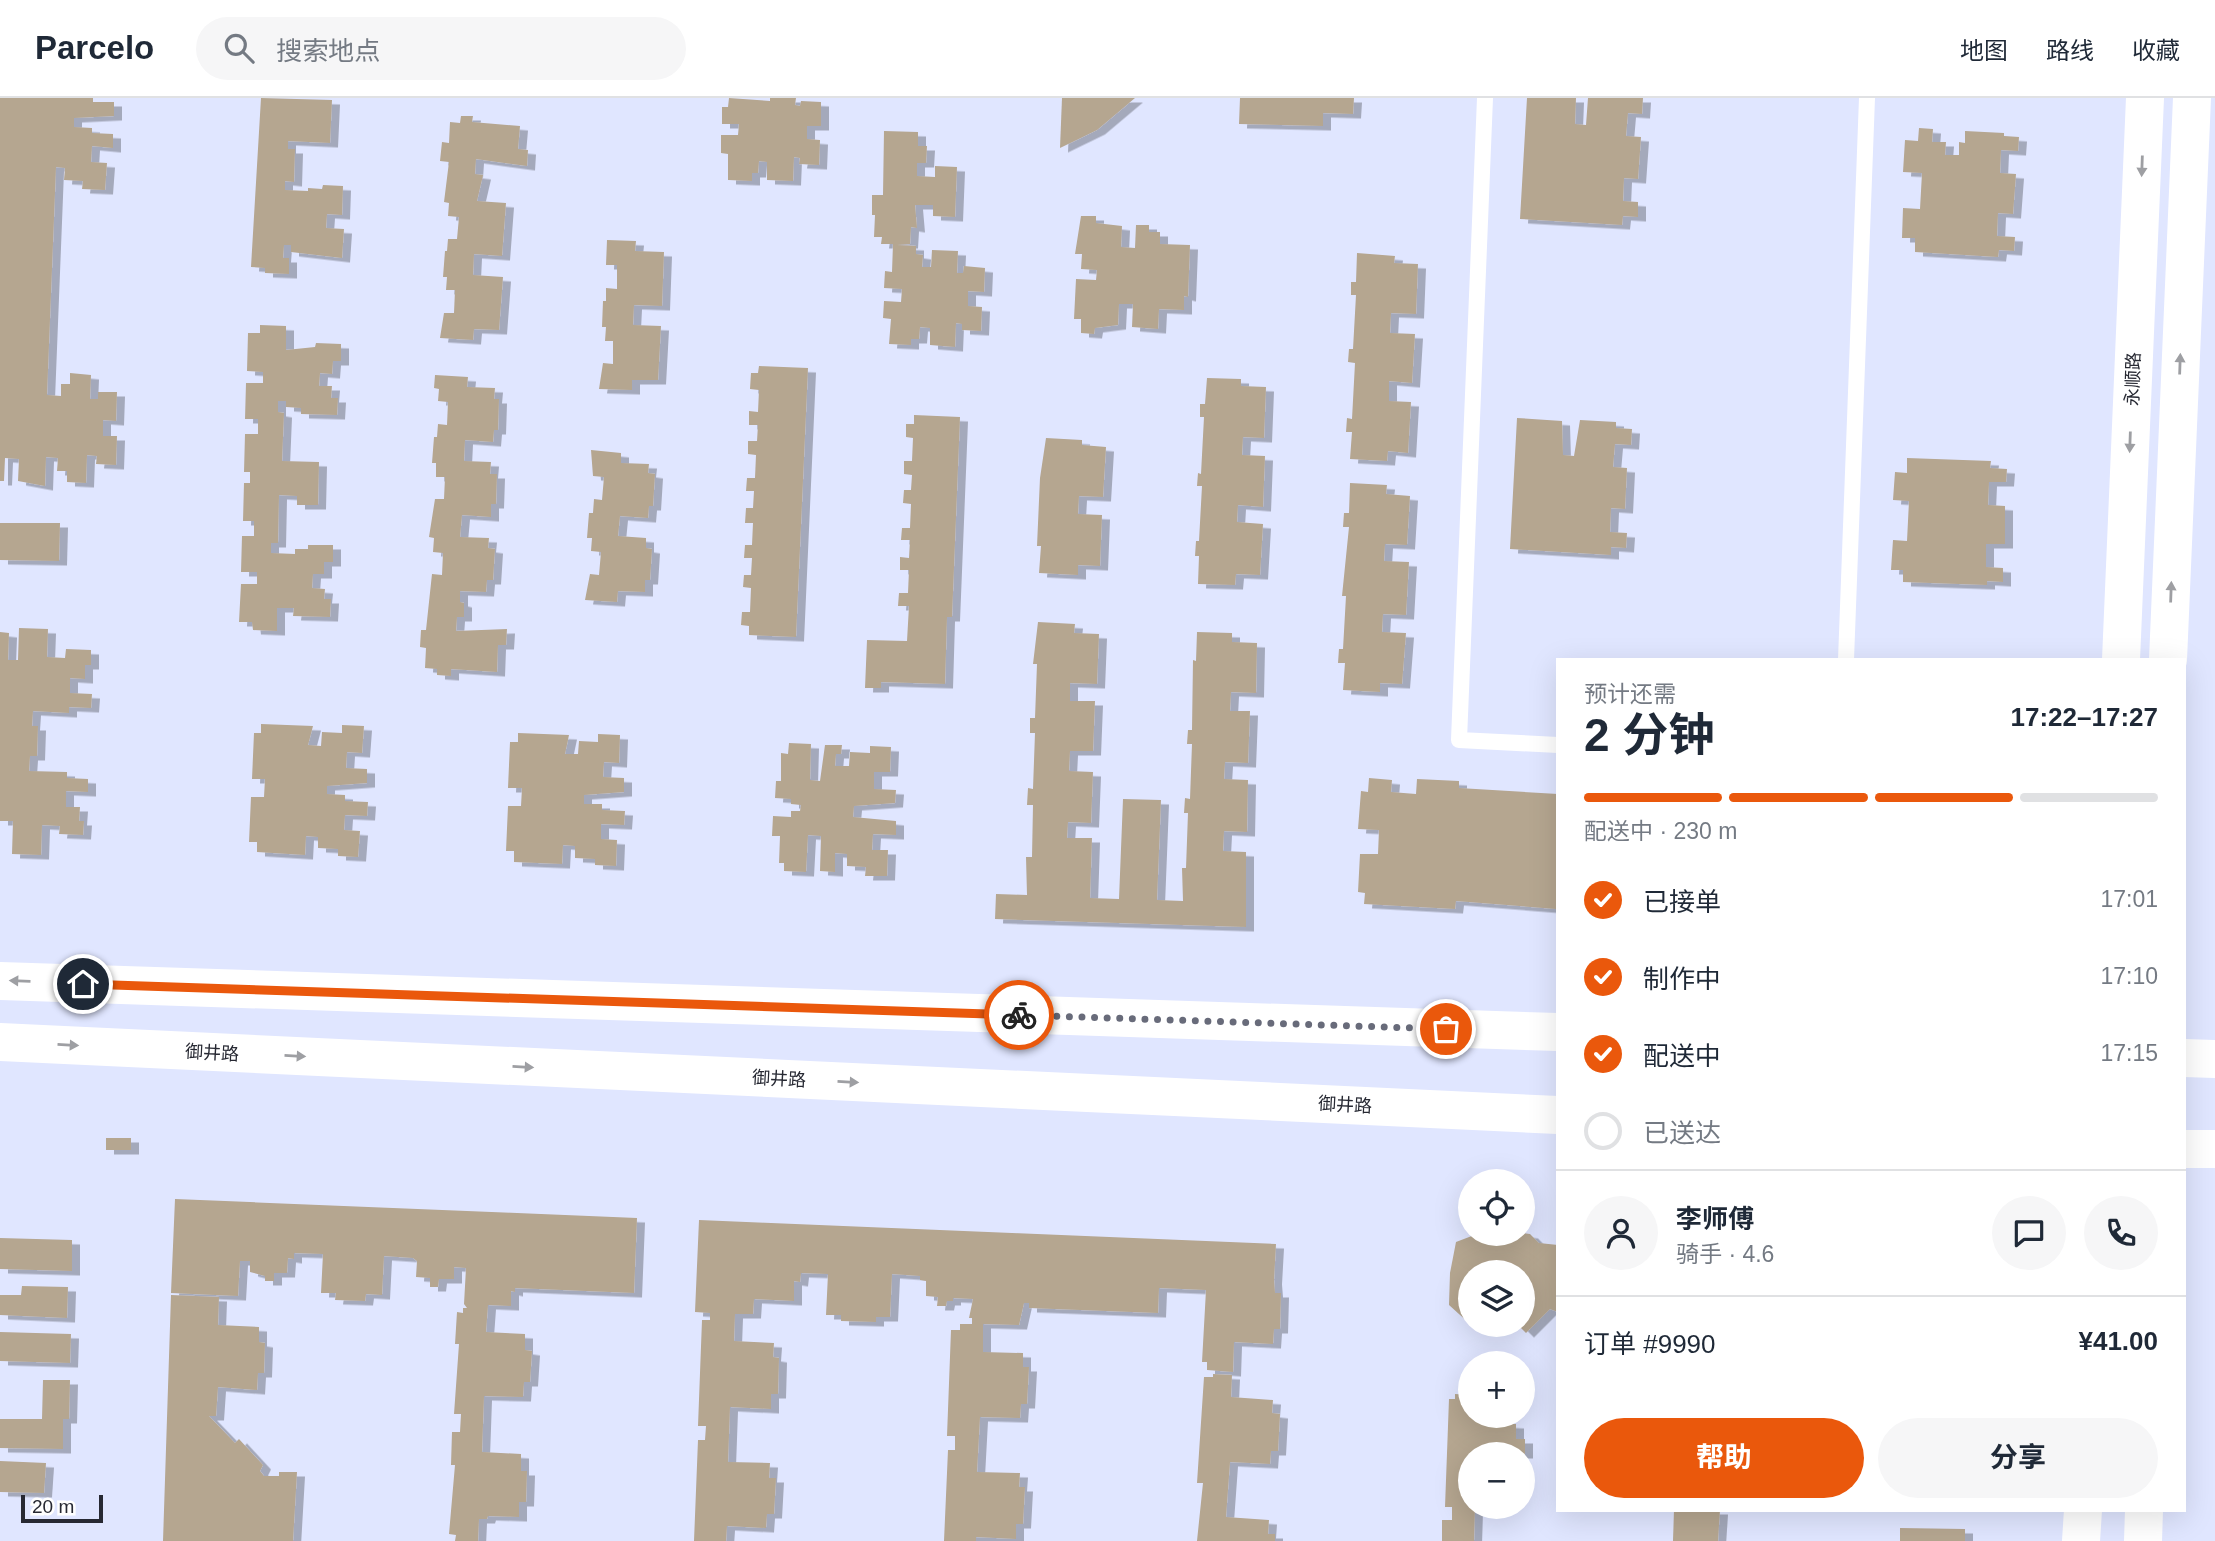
<!DOCTYPE html>
<html lang="zh">
<meta charset="utf-8">
<style>
body{margin:0;font-family:Arial,"Noto Sans SC",sans-serif;background:#f6f6f7;color:#1f2937;height:100vh;display:flex;flex-direction:column;font-size:26px;white-space:nowrap}
*{box-sizing:border-box;margin:0}
p{font-size:23px;color:#747a83}
.icon{flex:none;width:38px;height:38px;fill:none;stroke:currentColor;stroke-width:2;stroke-linecap:round;stroke-linejoin:round}
.map{position:relative;flex:1;overflow:hidden}
.details{position:absolute;left:1556px;top:560px;width:630px;height:854px;display:flex;flex-direction:column;background:#fff;border-radius:0px;box-shadow:0 7px 28px #0002}
.details>*{flex:none}
.tools{position:absolute;left:1458px;top:1071px;display:grid;gap:14px}
.tools a{display:grid;place-items:center;width:77px;height:77px;border-radius:50%;background:#fff;box-shadow:0 7px 28px #0002;font-size:35px}
.scale{position:absolute;left:21px;bottom:18px;width:82px;box-sizing:border-box;padding-left:7px;border:4px solid #272933;border-top:0;font-size:19px;line-height:24px;white-space:nowrap;color:#272933;-webkit-text-stroke:5px #fff;paint-order:stroke}
.pin{position:absolute;display:grid;place-items:center;width:60px;height:60px;color:#fff;margin:-30px;border:4px solid #fff;border-radius:50%;box-shadow:0 2px 7px #0007}
.courier{position:absolute;display:grid;place-items:center;width:70px;height:70px;margin:-35px;border:5px solid #ea580c;border-radius:50%;background:#fff;color:#222;box-shadow:0 2px 9px #0007}
.summary em{font-style:normal;font-weight:700}
.summary div{display:flex;flex-direction:column-reverse}
.summary{display:flex;align-items:center;justify-content:space-between;height:119px;padding:0 28px}
h1{font-size:46px;font-weight:700;line-height:52px}
.bar{display:grid;grid-template-columns:repeat(4,1fr);gap:10px 7px;align-content:center;height:84px;padding:0 28px}
.bar i{height:9px;border-radius:5px;background:#e0e1e3}
.bar .on{background:#ea580c}
.bar p{grid-column:span 4}
.line{display:flex;align-items:center;gap:18px;padding:0 28px;border-top:2px solid #e0e1e3}
.line div{flex:1}
.round{display:grid;place-items:center;flex:none;width:74px;height:74px;border-radius:37px;background:#f6f6f7}
ol{padding:0 28px;list-style:none}
li{display:flex;align-items:center;gap:21px;height:77px}
li p{margin-inline-start:auto}
li .icon{padding:7px;border-radius:50%;background:#ea580c;color:#fff;stroke-width:4}
li:last-child{color:#747a83}
li i{width:38px;height:38px;border:4px solid #e0e1e3;border-radius:50%}
.primary-button{display:flex;gap:14px;margin-top:auto;padding:14px 28px}
.primary-button a{flex:1;height:80px;border-radius:42px;background:#ea580c;color:#fff;font-size:28px;font-weight:700;line-height:80px;text-align:center}
.primary-button a+a{background:#f6f6f7;color:#1f2937}
header{display:flex;align-items:center;gap:42px;box-sizing:border-box;height:98px;padding:0 35px;background:#fff;border-bottom:2px solid #e0e1e3}
header strong{font-size:33px}
nav{display:flex;gap:38px;margin-inline-start:auto;font-size:24px}
.search{width:490px;height:63px;background:#f6f6f7;display:flex;align-items:center;gap:18px;box-sizing:border-box;padding:0 24px;border-radius:38px;color:#747a83;font-size:26px}
.map>svg:first-child{display:block}
.building{fill:#b5a690;filter:url(#shadow)}
.lines{fill:none;stroke-linecap:round;stroke-linejoin:round}
.service{stroke:#fff;stroke-width:16}
.tertiary{stroke:#fff;stroke-width:38}
.secondary{stroke:#fff;stroke-width:38}
.oneway{fill:#9e9fa3}
.done{stroke:#686b7a;stroke-width:7;stroke-dasharray:0 12.6}
.route{stroke:#ea580c;stroke-width:9}
.labels{text-anchor:middle;dominant-baseline:central;stroke-width:7;stroke-linejoin:round;paint-order:stroke}
.street-label{font-size:18px;fill:#272933;stroke:#fff}
</style>
<header>
<strong>Parcelo</strong>
<div class="search"><svg class="icon" aria-label="search" viewBox="0 0 24 24"><circle cx="10" cy="10" r="6"/><path d="M15 15l6 6"/></svg>搜索地点</div>
<nav><a>地图</a><a>路线</a><a>收藏</a></nav>
</header>
<div class="map">
<svg width="2215" height="1443" viewBox="0 0 2215 1443">
<defs>
<filter id="shadow"><feDropShadow dx="8" dy="4.5" stdDeviation="0" flood-color="#0004"/></filter>
</defs>
<rect width="100%" height="100%" fill="#e0e6ff"/>
<g class="building">
<polygon points="0,0 93,0 93,4 114,4 114,18 74,20 74,29 92,30 92,35 113,36 113,50 92,48 91,64 107,65 105,92 82,91 83,83 64,82 65,70 56,69 47,297 61,298 61,286 70,286 70,275 91,277 90,301 98,301 98,294 117,294 116,323 103,322 103,338 117,338 116,367 96,366 97,358 87,357 86,385 67,384 67,373 57,373 58,360 46,359 45,388 18,383 19,361 5,360 4,383 0,383"/>
<polygon points="261,0 332,2 330,45 288,43 288,51 295,51 294,84 285,83 285,92 308,93 308,90 322,91 323,87 343,88 342,117 327,116 326,130 344,131 342,160 291,154 291,147 284,147 283,160 289,160 289,176 265,175 265,170 251,169"/>
<polygon points="729,0 770,3 770,0 796,0 795,7 800,8 801,3 821,4 821,28 807,28 807,41 820,42 819,67 799,66 800,60 794,59 793,83 767,82 767,64 759,63 758,75 752,75 752,83 728,82 728,56 721,55 721,37 738,37 739,26 722,26 722,9 728,9"/>
<polygon points="1062,0 1135,0 1097,32 1060,50"/>
<polygon points="1240,0 1354,0 1353,16 1323,15 1323,28 1239,26"/>
<polygon points="1527,0 1576,0 1575,26 1586,27 1588,0 1643,0 1642,16 1628,15 1626,38 1641,39 1638,81 1624,80 1623,103 1638,104 1638,119 1623,118 1622,127 1520,121"/>
<polygon points="461,18 473,18 472,24 520,28 518,51 528,52 527,68 476,61 475,76 483,77 477,103 506,105 502,158 474,156 473,177 503,179 499,232 474,231 473,242 440,240 444,215 454,215 455,192 446,192 447,179 443,179 445,153 447,153 448,141 457,141 459,119 448,118 449,105 444,104 449,64 440,63 442,44 449,45 450,24 460,25"/>
<polygon points="1919,30 1933,31 1932,44 1946,44 1945,57 1959,57 1959,44 1965,45 1965,33 2004,35 2004,38 2019,39 2018,53 2001,52 2000,75 2016,76 2013,116 1998,115 1997,138 2015,139 2014,153 1999,152 1998,159 1915,154 1915,140 1902,140 1903,110 1920,111 1922,75 1903,74 1905,42 1918,43"/>
<polygon points="884,33 918,34 918,48 927,48 926,65 917,65 917,78 935,79 935,68 957,69 955,119 933,118 933,107 915,107 917,130 911,129 910,146 897,147 916,148 916,156 923,157 922,169 931,169 932,152 958,153 957,175 963,175 964,168 985,170 984,194 968,193 968,208 982,209 981,233 962,232 962,226 956,225 955,249 930,247 930,230 920,229 919,241 911,241 911,247 889,246 891,221 883,220 884,203 901,204 902,191 884,190 885,173 892,174 893,146 881,146 882,139 874,139 875,117 872,117 872,97 883,97"/>
<polygon points="1081,118 1096,118 1096,125 1122,128 1121,149 1135,150 1136,127 1149,127 1149,134 1160,134 1160,146 1190,147 1188,199 1184,198 1184,212 1159,211 1158,231 1132,229 1133,206 1119,206 1118,227 1095,230 1094,236 1081,235 1081,221 1074,221 1076,181 1096,182 1097,172 1081,171 1082,156 1075,156"/>
<polygon points="607,142 636,143 635,153 664,154 662,208 634,207 633,227 661,228 658,282 632,282 632,292 599,291 603,265 613,266 613,243 605,243 606,229 602,229 603,203 606,203 606,190 617,191 617,167 606,167"/>
<polygon points="1357,155 1395,158 1394,165 1418,166 1416,216 1391,215 1390,235 1415,236 1412,285 1389,283 1389,303 1411,304 1408,355 1388,353 1387,363 1350,361 1352,334 1346,334 1347,320 1352,321 1355,265 1348,264 1349,251 1353,251 1356,197 1351,197 1351,184 1356,184"/>
<polygon points="260,227 286,228 286,252 315,249 316,245 341,246 341,263 333,263 332,276 320,275 319,288 332,288 331,300 338,300 337,317 301,316 301,310 286,309 286,303 278,303 278,314 284,315 282,363 319,364 318,407 297,407 297,398 279,397 278,445 271,445 271,455 295,456 295,451 308,451 308,447 333,447 333,464 324,464 324,476 313,476 312,490 325,491 324,501 331,501 330,519 293,518 294,510 277,510 277,533 253,532 252,524 239,524 241,486 257,486 257,474 241,474 242,438 254,438 254,423 243,423 244,385 250,385 250,374 244,374 245,336 258,336 258,321 245,321 246,285 263,285 263,274 247,273 248,235 260,235"/>
<polygon points="759,268 808,270 796,539 749,537 749,528 741,527 742,514 750,514 751,490 743,489 744,477 751,477 752,460 744,460 745,447 752,447 753,425 745,425 746,410 753,410 754,393 746,393 747,380 755,380 756,357 748,356 748,343 757,343 758,327 749,327 749,313 758,314 759,292 750,291 751,275 758,275"/>
<polygon points="435,277 468,279 467,289 495,290 494,301 499,301 498,332 494,332 493,344 465,342 464,363 491,364 490,376 497,376 496,406 491,406 491,419 462,417 460,439 489,440 488,450 495,451 493,482 487,482 486,494 460,493 460,504 464,505 464,519 457,519 456,533 507,531 506,547 498,547 497,574 451,571 451,578 437,577 437,571 425,570 426,550 420,549 421,532 426,532 432,476 442,477 443,455 433,454 434,440 429,439 435,401 444,401 445,379 436,379 436,365 432,365 434,339 437,339 438,326 447,327 448,304 438,303 439,291 434,290"/>
<polygon points="1207,280 1241,281 1241,288 1266,289 1264,340 1243,339 1242,357 1265,358 1263,409 1238,407 1237,424 1263,426 1260,477 1236,476 1235,487 1198,486 1199,458 1195,458 1196,443 1199,443 1202,388 1197,388 1198,375 1201,376 1204,319 1200,319 1200,306 1205,306"/>
<polygon points="914,317 960,319 952,519 947,519 945,586 881,584 881,590 865,590 867,542 907,543 909,508 898,508 899,495 908,495 909,472 900,472 900,459 909,460 910,442 901,442 902,430 910,430 911,406 903,405 904,392 911,392 912,377 904,376 904,363 912,363 913,340 906,339 906,326 914,326"/>
<polygon points="1517,320 1562,323 1563,357 1574,358 1580,322 1616,324 1616,330 1632,331 1631,347 1615,346 1613,369 1627,370 1625,411 1611,410 1610,434 1627,435 1626,450 1611,449 1611,457 1510,451"/>
<polygon points="1046,340 1082,342 1082,347 1106,349 1103,399 1079,398 1078,416 1102,417 1100,468 1078,467 1078,477 1039,475 1041,448 1037,448 1040,380"/>
<polygon points="591,352 621,355 621,365 649,366 648,375 655,376 653,408 649,408 648,420 620,418 618,438 646,440 646,450 652,451 650,482 645,482 645,494 618,493 617,504 585,502 590,476 599,477 601,454 591,453 592,440 587,440 589,415 593,415 594,401 602,402 604,379 593,378"/>
<polygon points="1907,360 1991,363 1990,370 2007,371 2006,384 1989,384 1988,407 2005,408 2005,446 1986,446 1986,469 2003,470 2003,484 1987,483 1987,487 1903,484 1903,472 1891,472 1893,442 1907,443 1909,403 1893,402 1895,374 1907,375"/>
<polygon points="1350,385 1387,387 1386,396 1410,398 1407,447 1385,446 1384,463 1409,464 1406,517 1383,516 1382,534 1406,535 1402,586 1380,585 1380,594 1343,592 1345,565 1338,565 1339,551 1343,551 1346,498 1342,498 1349,429 1343,429 1344,415 1349,415"/>
<polygon points="0,425 60,425 59,463 0,462"/>
<polygon points="1038,524 1075,526 1074,535 1099,536 1097,586 1070,585 1070,603 1095,603 1093,653 1070,653 1069,673 1093,674 1091,725 1068,724 1067,740 1092,740 1090,800 1119,801 1123,701 1161,702 1157,802 1183,803 1182,770 1186,770 1188,715 1184,715 1185,700 1190,701 1192,646 1187,646 1188,632 1192,632 1193,562 1196,563 1197,534 1232,535 1232,544 1257,545 1256,595 1231,594 1230,613 1250,613 1248,665 1225,664 1224,681 1248,682 1247,734 1224,733 1223,753 1246,754 1246,829 995,821 996,796 1027,797 1026,759 1032,759 1033,707 1027,707 1028,690 1033,691 1035,635 1030,635 1030,620 1035,620 1037,566 1033,566"/>
<polygon points="19,530 48,531 47,559 65,560 66,551 91,552 91,567 85,567 85,581 70,580 70,595 92,596 91,610 69,609 69,615 33,613 32,628 38,628 37,658 30,658 29,673 67,674 67,680 88,681 88,694 66,693 66,709 80,709 79,723 84,723 83,737 59,736 60,728 42,727 41,757 12,756 13,723 0,723 0,534 9,535 8,562 18,562"/>
<polygon points="261,626 313,628 308,647 321,648 322,634 342,635 342,627 364,628 362,655 347,654 346,670 367,671 367,685 327,688 327,696 345,697 345,703 368,704 367,718 345,717 344,732 360,733 358,759 338,758 338,751 318,750 318,739 306,738 305,757 257,754 257,744 249,744 251,699 264,699 265,681 252,681 254,635 261,635"/>
<polygon points="518,635 569,637 565,656 578,656 579,643 598,644 598,636 620,637 619,665 604,664 603,679 624,680 624,694 584,697 584,706 602,706 602,712 625,713 624,727 601,726 601,741 617,742 616,768 595,767 595,761 575,760 575,748 563,747 562,766 514,764 514,753 506,753 508,708 521,708 522,690 508,690 510,644 518,644"/>
<polygon points="789,645 811,646 810,682 820,683 825,647 842,647 841,656 836,656 835,668 849,668 850,654 870,655 870,648 891,649 890,674 874,674 874,691 896,692 895,705 854,708 853,719 896,723 896,737 873,736 872,752 888,752 887,778 865,778 866,769 847,768 847,756 835,755 835,774 820,773 821,738 808,737 806,774 784,773 784,765 779,765 780,738 772,738 773,718 791,719 791,713 800,713 801,707 791,706 791,701 775,700 776,683 781,683 781,655 788,656"/>
<polygon points="1369,680 1392,682 1391,694 1416,696 1417,681 1459,683 1459,690 1558,696 1556,811 1456,803 1455,811 1364,806 1365,795 1358,794 1360,756 1378,756 1379,732 1358,731 1361,693 1368,694"/>
<rect x="106" y="1040" width="25" height="12"/>
<polygon points="175,1101 637,1120 634,1195 515,1190 515,1194 511,1193 511,1208 488,1207 486,1234 525,1236 525,1252 532,1253 530,1284 524,1284 523,1299 484,1298 482,1354 521,1356 521,1373 527,1373 526,1404 519,1404 519,1419 488,1418 487,1421 479,1421 478,1443 455,1443 456,1437 449,1436 455,1367 451,1367 452,1334 460,1334 461,1316 454,1316 459,1246 455,1246 457,1214 463,1215 463,1210 467,1210 464,1206 466,1170 454,1169 454,1181 439,1181 438,1189 430,1189 430,1180 416,1179 417,1163 413,1160 384,1158 382,1197 366,1196 365,1203 335,1202 336,1195 321,1195 323,1156 294,1155 294,1161 288,1160 287,1175 274,1175 274,1183 265,1183 265,1178 250,1174 250,1163 240,1163 238,1198 171,1195"/>
<polygon points="699,1122 1276,1146 1274,1182 1275,1195 1281,1195 1280,1231 1274,1231 1273,1246 1234,1244 1233,1274 1207,1272 1207,1264 1202,1264 1206,1192 1159,1190 1158,1215 1029,1210 1029,1205 1024,1205 1019,1227 983,1226 983,1254 1023,1255 1023,1269 1029,1269 1027,1306 1021,1306 1020,1320 980,1319 977,1374 1020,1375 1019,1389 1025,1389 1023,1426 1016,1426 1016,1441 976,1439 976,1443 944,1443 948,1352 955,1352 955,1338 947,1338 951,1232 960,1232 960,1226 972,1226 972,1220 969,1220 973,1201 953,1200 953,1203 947,1203 946,1208 937,1208 938,1199 926,1198 926,1183 920,1182 920,1178 892,1176 890,1219 876,1219 876,1224 841,1223 841,1217 826,1217 828,1176 801,1175 800,1184 794,1183 794,1203 754,1201 753,1216 735,1216 734,1243 774,1245 773,1259 779,1260 778,1296 771,1296 771,1311 730,1309 728,1364 770,1365 769,1380 776,1380 774,1416 767,1416 766,1430 727,1428 726,1443 694,1443 698,1342 705,1342 706,1328 698,1328 702,1222 710,1222 710,1215 695,1214"/>
<polygon points="1522,1135 1530,1136 1539,1145 1558,1147 1558,1214 1550,1211 1526,1235 1518,1227 1522,1227 1522,1174 1470,1174 1470,1226 1449,1207 1450,1175 1456,1144 1477,1136"/>
<polygon points="0,1140 72,1142 72,1173 0,1171"/>
<polygon points="22,1188 68,1189 67,1220 0,1217 0,1197 21,1197"/>
<polygon points="171,1197 219,1199 218,1227 259,1229 259,1244 265,1245 264,1275 258,1275 257,1292 218,1289 216,1318 209,1318 235,1345 239,1341 263,1367 260,1373 264,1378 279,1378 279,1374 297,1374 293,1443 163,1443"/>
<polygon points="0,1234 71,1236 70,1265 0,1263"/>
<polygon points="1213,1276 1232,1277 1231,1299 1273,1302 1272,1315 1280,1316 1278,1353 1271,1353 1270,1366 1230,1364 1226,1419 1269,1422 1268,1436 1275,1436 1275,1443 1197,1443 1203,1385 1197,1385 1204,1279 1213,1279"/>
<polygon points="43,1282 70,1282 69,1321 63,1321 63,1351 0,1350 0,1321 42,1321"/>
<polygon points="1455,1296 1470,1297 1470,1318 1478,1318 1478,1324 1516,1326 1516,1341 1525,1341 1525,1356 1470,1356 1470,1409 1475,1409 1474,1443 1442,1443 1442,1422 1452,1422 1452,1409 1445,1409 1449,1301 1455,1301"/>
<polygon points="0,1363 46,1365 44,1395 0,1394"/>
<polygon points="1674,1412 1720,1412 1718,1443 1673,1443"/>
<polygon points="1900,1430 1965,1431 1965,1443 1900,1443"/>
</g>
<g class="lines">
<g class="service">
<polyline points="1485,0 1459,642 1558,647"/>
<polyline points="1846,562 1867,0"/>
</g>
<g class="tertiary">
<polyline points="0,883 1558,934"/>
<polyline points="0,944 1558,1017"/>
<polyline points="2184,960 2215,961"/>
<polyline points="2184,1051 2215,1051"/>
</g>
<g class="secondary">
<polyline points="2121,562 2145,0"/>
<polyline points="2168,562 2192,0"/>
<polyline points="2081,1443 2083,1412"/>
<polyline points="2143,1443 2144,1412"/>
</g>
</g>
<defs><path id="oneway-solid" d="M-6-.8H1V-3.2L6.5 0L1 3.2V.8H-6Z" transform="scale(1.75)"/></defs>
<g class="oneway">
<use href="#oneway-solid" transform="translate(2142 68) rotate(92)"/>
<use href="#oneway-solid" transform="translate(2180 266) rotate(-88)"/>
<use href="#oneway-solid" transform="translate(2130 344) rotate(92)"/>
<use href="#oneway-solid" transform="translate(2171 494) rotate(-88)"/>
<use href="#oneway-solid" transform="translate(20 883) rotate(-178)"/>
<use href="#oneway-solid" transform="translate(68 947) rotate(3)"/>
<use href="#oneway-solid" transform="translate(295 958) rotate(3)"/>
<use href="#oneway-solid" transform="translate(523 969) rotate(3)"/>
<use href="#oneway-solid" transform="translate(848 984) rotate(3)"/>
</g>
<g class="lines">
<polyline class="done" points="1019,917 1446,931"/>
<polyline class="route" points="83,886 1019,917"/>
</g>
<g class="labels">
<g class="street-label">
<text transform="translate(2133 281) rotate(-88)">永顺路</text>
<text transform="translate(212 955) rotate(3)">御井路</text>
<text transform="translate(779 981) rotate(3)">御井路</text>
<text transform="translate(1345 1007) rotate(3)">御井路</text>
</g>
</g>
</svg>
<div class="tools">
<a><svg class="icon" aria-label="locate" viewBox="0 0 24 24"><circle cx="12" cy="12" r="6"/><path d="M12 2v4M12 18v4M2 12h4M18 12h4"/></svg></a>
<a><svg class="icon" aria-label="layers" viewBox="0 0 24 24"><path d="M12 4l9 5-9 5-9-5zM3 14l9 5 9-5"/></svg></a>
<a>+</a>
<a>−</a>
</div>
<div class="scale">20 m</div>
<div class="pin" style="left:1446px;top:931px;background:#ea580c"><svg class="icon" aria-label="bag" viewBox="0 0 24 24"><path d="M5 8h14l-1 12H6zM9 8a3 3 0 0 1 6 0"/></svg></div>
<div class="pin" style="left:83px;top:886px;background:#1f2937"><svg class="icon" aria-label="home" viewBox="0 0 24 24"><path d="M3 11l9-7 9 7M6 9v11h12V9"/></svg></div>
<div class="courier" style="left:1019px;top:917px"><svg class="icon" aria-label="bike" viewBox="0 0 24 24"><circle cx="6" cy="16" r="4"/><circle cx="18" cy="16" r="4"/><path d="M6 16l4-8h5l3 8M10 8l3 8H6M13 5h3"/></svg></div>
<section class="details">
<div class="summary"><div><h1>2 分钟</h1><p>预计还需</p></div><em>17:22–17:27</em></div>
<div class="bar"><i class="on"></i><i class="on"></i><i class="on"></i><i></i><p>配送中 · 230 m</p></div>
<ol>
<li><svg class="icon" aria-label="check" viewBox="0 0 24 24"><path d="M5 12l5 5 9-10"/></svg>已接单<p>17:01</p></li>
<li><svg class="icon" aria-label="check" viewBox="0 0 24 24"><path d="M5 12l5 5 9-10"/></svg>制作中<p>17:10</p></li>
<li><svg class="icon" aria-label="check" viewBox="0 0 24 24"><path d="M5 12l5 5 9-10"/></svg>配送中<p>17:15</p></li>
<li><i></i>已送达</li>
</ol>
<div class="line" style="height:126px"><a class="round"><svg class="icon" aria-label="person" viewBox="0 0 24 24"><circle cx="12" cy="8" r="4"/><path d="M4 21q1-7 8-7t8 7"/></svg></a><div><b>李师傅</b><p>骑手 · 4.6</p></div><a class="round"><svg class="icon" aria-label="chat" viewBox="0 0 24 24"><path d="M4 5h16v11H9l-5 4z"/></svg></a><a class="round"><svg class="icon" aria-label="phone" viewBox="0 0 24 24"><path d="M5 4h4l2 5-3 2q2 4 5 5l2-3 5 2v4C11 20 4 13 5 4z"/></svg></a></div>
<div class="line" style="height:91px"><div>订单 #9990</div><b>¥41.00</b></div>
<div class="primary-button"><a>帮助</a><a>分享</a></div>
</section>
</div>
